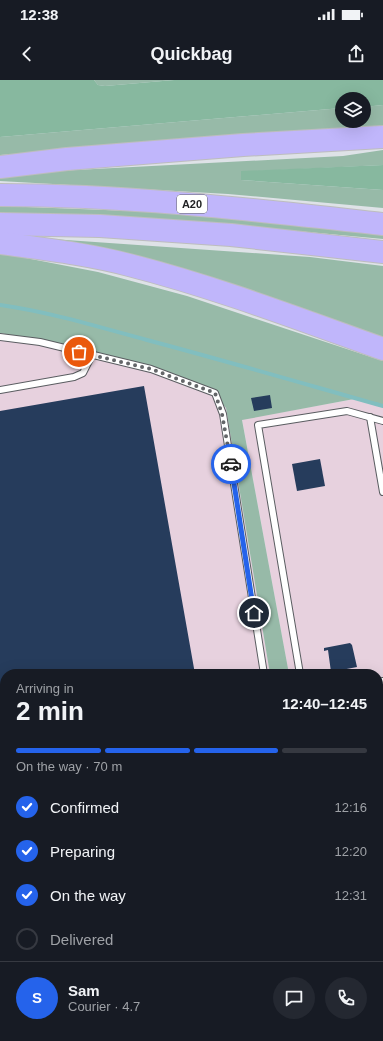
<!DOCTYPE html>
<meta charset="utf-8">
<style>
body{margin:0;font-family:Helvetica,sans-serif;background:#242831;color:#f1f3f6;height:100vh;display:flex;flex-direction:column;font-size:15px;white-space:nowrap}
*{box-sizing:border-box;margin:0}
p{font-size:13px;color:#9ea1a6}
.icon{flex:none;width:22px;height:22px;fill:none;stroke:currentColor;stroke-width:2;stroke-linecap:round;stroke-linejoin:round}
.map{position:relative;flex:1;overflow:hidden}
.sheet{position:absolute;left:0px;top:589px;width:383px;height:372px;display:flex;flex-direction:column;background:#171b24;border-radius:16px 16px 0 0;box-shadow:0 4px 16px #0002}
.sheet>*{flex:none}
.fabs{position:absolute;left:335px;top:12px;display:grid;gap:8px}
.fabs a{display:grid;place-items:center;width:36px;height:36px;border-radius:50%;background:#171b24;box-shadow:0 4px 16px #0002;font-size:20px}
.pin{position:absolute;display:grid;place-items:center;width:34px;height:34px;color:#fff;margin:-17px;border:2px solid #fff;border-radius:50%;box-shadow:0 1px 4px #0007}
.courier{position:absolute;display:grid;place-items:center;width:40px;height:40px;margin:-20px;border:3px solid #2563eb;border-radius:50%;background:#fff;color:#222;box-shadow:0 1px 5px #0007}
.overview em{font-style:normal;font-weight:700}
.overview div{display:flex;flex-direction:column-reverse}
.overview{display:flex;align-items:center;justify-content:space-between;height:68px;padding:0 16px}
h1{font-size:26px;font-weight:700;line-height:30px}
.bar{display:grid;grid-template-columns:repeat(4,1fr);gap:6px 4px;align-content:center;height:48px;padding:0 16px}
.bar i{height:5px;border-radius:3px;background:#363941}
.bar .on{background:#2563eb}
.bar p{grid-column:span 4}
.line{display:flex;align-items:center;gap:10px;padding:0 16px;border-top:1px solid #363941}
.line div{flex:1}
.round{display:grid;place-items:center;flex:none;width:42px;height:42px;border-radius:21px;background:#242831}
ol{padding:0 16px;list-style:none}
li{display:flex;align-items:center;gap:12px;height:44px}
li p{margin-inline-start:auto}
li .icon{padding:4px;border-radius:50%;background:#2563eb;color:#fff;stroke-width:4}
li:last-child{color:#9ea1a6}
li i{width:22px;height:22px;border:2px solid #363941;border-radius:50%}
.status{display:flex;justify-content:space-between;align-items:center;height:28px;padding:0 20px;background:#171b24;direction:ltr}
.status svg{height:11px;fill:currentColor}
header{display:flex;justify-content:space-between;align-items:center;height:52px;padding:0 16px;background:#171b24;font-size:18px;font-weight:700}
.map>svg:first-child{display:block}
.industrial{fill:#e7d1de}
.green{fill:#97baa8}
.forest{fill:#87b89f}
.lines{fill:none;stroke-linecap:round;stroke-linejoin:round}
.stream{stroke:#81bebf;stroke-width:4}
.building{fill:#263c5c}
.service-casing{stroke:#5a5d61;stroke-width:8}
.motorway-casing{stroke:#bdbdbe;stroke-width:24}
.service{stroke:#fff;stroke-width:6}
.motorway{stroke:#c0b6fb;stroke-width:22}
.done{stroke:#646669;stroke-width:4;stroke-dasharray:0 7.2}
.route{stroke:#2563eb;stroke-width:5}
.labels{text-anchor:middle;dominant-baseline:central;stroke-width:4;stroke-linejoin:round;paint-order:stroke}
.shield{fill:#fff;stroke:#646566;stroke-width:1}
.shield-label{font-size:11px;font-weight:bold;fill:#222325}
</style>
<div class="status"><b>12:38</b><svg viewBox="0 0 49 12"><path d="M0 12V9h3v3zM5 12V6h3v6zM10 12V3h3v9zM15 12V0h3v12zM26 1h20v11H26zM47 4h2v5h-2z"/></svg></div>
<header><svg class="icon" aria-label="back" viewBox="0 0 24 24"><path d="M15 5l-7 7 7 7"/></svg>Quickbag<svg class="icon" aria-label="share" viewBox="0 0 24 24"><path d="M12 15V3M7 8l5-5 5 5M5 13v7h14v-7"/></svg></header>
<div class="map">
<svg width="383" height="961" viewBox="0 0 383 961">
<rect width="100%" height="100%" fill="#dee2e7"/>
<g class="industrial">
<polygon points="0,253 72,266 193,304 209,310 226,328 270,594 5,594 5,777 0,778"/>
<polygon points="355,319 383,326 383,711 378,712 378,594 289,594 242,339"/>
</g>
<g class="green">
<polygon points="94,0 174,0 105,6 98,5"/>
<polygon points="383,25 383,49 0,75 0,57 342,28 342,41 364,41 364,27"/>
<polygon points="383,70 383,85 241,92 241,100 383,110 383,128 228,114 0,101 0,94 343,76"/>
<polygon points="0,126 158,132 383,153 383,159 212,143 0,134"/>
<polygon points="9,156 310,177 383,186 383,263"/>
<polygon points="0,173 98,192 187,216 383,281 383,326 354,319 242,340 289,594 270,594 226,328 209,310 193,304 72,266 0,253"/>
<polygon points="383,711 383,961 0,961 0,778 5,777 5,956 378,956 378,712"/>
</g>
<g class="forest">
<polygon points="0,0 94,0 98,5 105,6 174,0 383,0 383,25 364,27 364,19 342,19 342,28 0,57"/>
<polygon points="383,85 383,110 241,100 241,91"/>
</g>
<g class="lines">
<path class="stream" d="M0,225c50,7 99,22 147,35 79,21 158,44 236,66"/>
</g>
<g class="building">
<polygon points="144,306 195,594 5,594 5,752 1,752 0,744 0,331"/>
<polygon points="270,315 272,328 254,331 251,318"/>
<polygon points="320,379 325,406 297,411 292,384"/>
<polygon points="350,563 352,565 357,587 331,592 328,570 324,571 324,568"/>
</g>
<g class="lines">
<defs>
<g id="service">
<polyline points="0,257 40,262 151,289 215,313 223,334 264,594"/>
<polyline points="0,310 74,297 83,293 92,275"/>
<polyline points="370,337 383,412"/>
<polyline points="300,594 258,345 347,331 383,341"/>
<polyline points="378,602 383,601"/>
<polyline points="0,768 5,767"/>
</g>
<g id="motorway">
<polyline points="0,87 67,79 243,65 383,57"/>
<path d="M0,115c128,0 256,15 383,29"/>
<polyline points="0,144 100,146 231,155 383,172"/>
<path d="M0,163c43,6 87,11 129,22 86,22 170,54 254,84"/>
</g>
</defs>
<use href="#service" class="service-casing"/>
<use href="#motorway" class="motorway-casing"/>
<use href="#service" class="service"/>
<use href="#motorway" class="motorway"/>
</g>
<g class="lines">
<polyline class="done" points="79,272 151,289 215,313 222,334 231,384"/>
<polyline class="route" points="231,384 254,533"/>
</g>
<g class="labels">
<rect class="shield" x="177" y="115" width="30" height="18" rx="3"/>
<g class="shield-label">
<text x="192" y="124">A20</text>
</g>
</g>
</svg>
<div class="fabs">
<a><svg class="icon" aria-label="layers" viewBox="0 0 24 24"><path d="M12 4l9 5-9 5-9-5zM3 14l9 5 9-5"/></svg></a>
</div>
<div class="pin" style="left:79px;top:272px;background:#ea580c"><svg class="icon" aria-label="bag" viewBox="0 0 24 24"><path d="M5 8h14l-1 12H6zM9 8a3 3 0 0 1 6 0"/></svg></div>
<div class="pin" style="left:254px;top:533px;background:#1f2937"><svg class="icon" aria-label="home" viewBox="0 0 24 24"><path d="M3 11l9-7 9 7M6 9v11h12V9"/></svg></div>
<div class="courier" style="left:231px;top:384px"><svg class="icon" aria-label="car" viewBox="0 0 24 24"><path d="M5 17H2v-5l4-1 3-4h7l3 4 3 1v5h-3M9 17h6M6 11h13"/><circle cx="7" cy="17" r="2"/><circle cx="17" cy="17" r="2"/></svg></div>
<section class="sheet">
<div class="overview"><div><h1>2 min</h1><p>Arriving in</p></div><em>12:40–12:45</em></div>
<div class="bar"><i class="on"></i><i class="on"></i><i class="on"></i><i></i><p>On the way · 70 m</p></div>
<ol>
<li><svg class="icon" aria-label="check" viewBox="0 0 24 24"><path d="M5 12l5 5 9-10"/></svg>Confirmed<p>12:16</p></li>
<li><svg class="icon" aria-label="check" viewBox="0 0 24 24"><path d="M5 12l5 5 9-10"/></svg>Preparing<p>12:20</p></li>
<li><svg class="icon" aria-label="check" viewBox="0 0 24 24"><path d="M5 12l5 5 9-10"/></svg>On the way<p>12:31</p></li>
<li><i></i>Delivered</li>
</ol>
<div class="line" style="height:72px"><b class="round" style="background:#2563eb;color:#fff">S</b><div><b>Sam</b><p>Courier · 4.7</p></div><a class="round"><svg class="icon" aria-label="chat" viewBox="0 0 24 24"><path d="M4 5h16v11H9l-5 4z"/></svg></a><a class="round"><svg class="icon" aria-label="phone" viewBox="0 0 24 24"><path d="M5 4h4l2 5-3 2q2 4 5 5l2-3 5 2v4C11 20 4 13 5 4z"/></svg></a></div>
</section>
</div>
